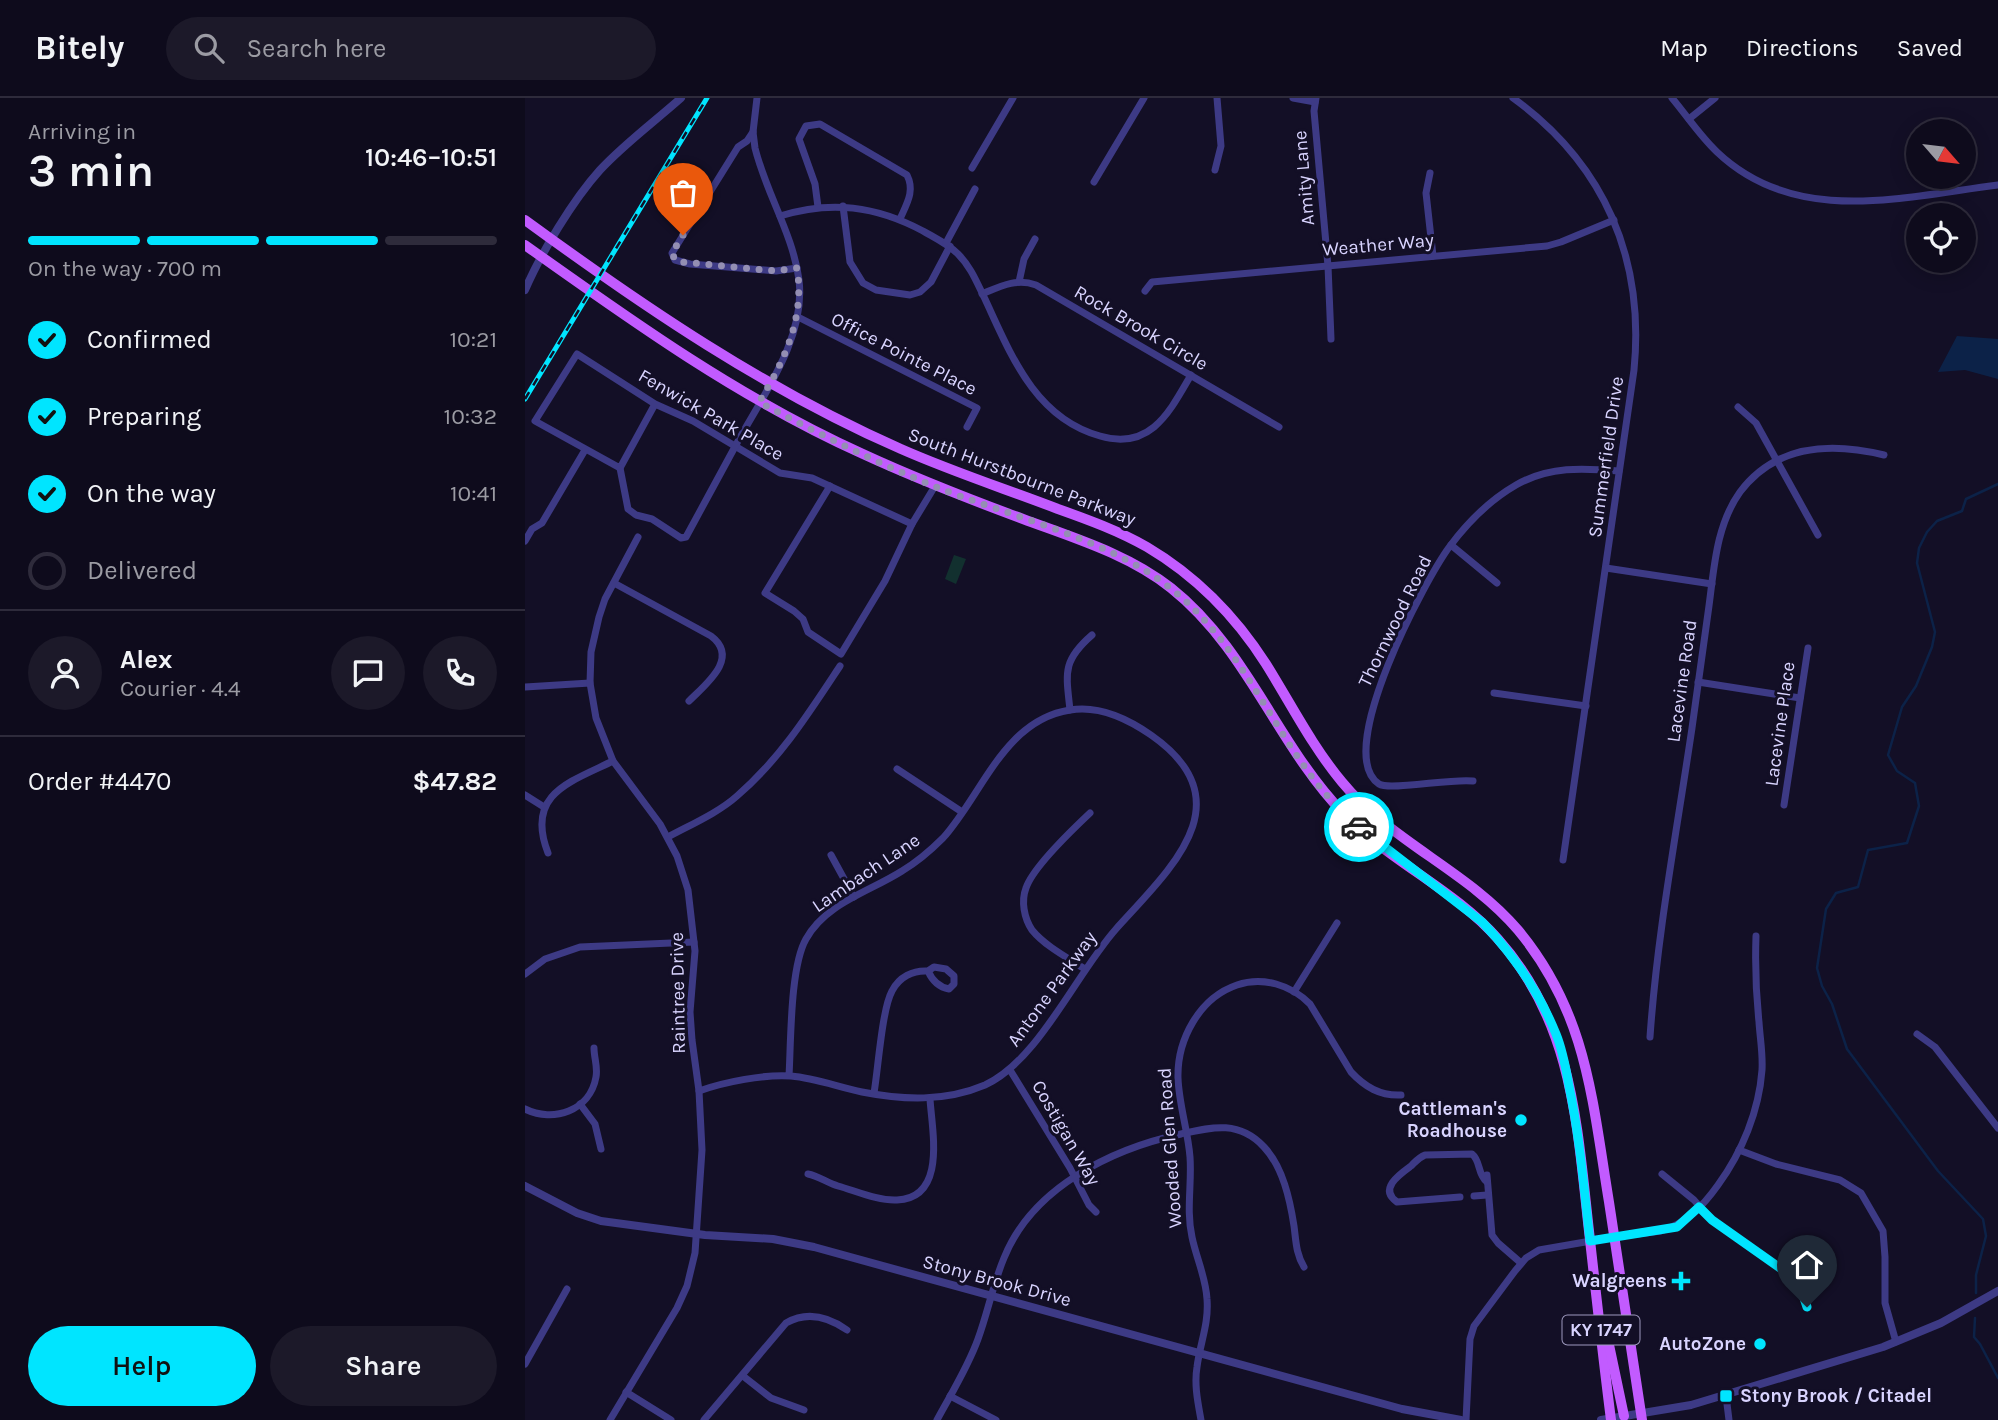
<!DOCTYPE html>
<meta charset="utf-8">
<style>
body{margin:0;font-family:Karla,sans-serif;background:#1c1929;color:#f1f3f6;height:100vh;display:flex;flex-direction:column;font-size:26px;white-space:nowrap}
*{box-sizing:border-box;margin:0}
p{font-size:23px;color:#9b9ba3}
.icon{flex:none;width:38px;height:38px;fill:none;stroke:currentColor;stroke-width:2;stroke-linecap:round;stroke-linejoin:round}
.map{position:relative;flex:1;overflow:hidden}
.sheet{display:flex;flex-direction:column;background:#0e0b1c;width:525px}
.sheet>*{flex:none}
.needle{width:46px;rotate:118deg}
.fabs{position:absolute;left:1381px;top:21px;display:grid;gap:14px}
.fabs a{display:grid;place-items:center;width:70px;height:70px;border-radius:50%;background:#0e0b1c;box-shadow:0 4px 18px #0003,0 0 0 2px #2e2b3b;font-size:35px}
.pin{position:absolute;display:grid;place-items:center;width:60px;height:60px;color:#fff;margin:-72px -30px;border-radius:50% 50% 50% 0;rotate:-45deg;box-shadow:0 0 7px #0007}
.pin .icon{rotate:45deg}
.courier{position:absolute;display:grid;place-items:center;width:70px;height:70px;margin:-35px;border:5px solid #00e5ff;border-radius:50%;background:#fff;color:#222;box-shadow:0 2px 9px #0007}
.overview em{font-style:normal;font-weight:600}
.overview div{display:flex;flex-direction:column-reverse}
.overview{display:flex;align-items:center;justify-content:space-between;height:119px;padding:0 28px}
h1{font-size:46px;font-weight:600;line-height:52px}
.bar{display:grid;grid-template-columns:repeat(4,1fr);gap:10px 7px;align-content:center;height:84px;padding:0 28px}
.bar i{height:9px;border-radius:5px;background:#2e2b3b}
.bar .on{background:#00e5ff}
.bar p{grid-column:span 4}
.line{display:flex;align-items:center;gap:18px;padding:0 28px;border-top:2px solid #2e2b3b}
.line div{flex:1}
.round{display:grid;place-items:center;flex:none;width:74px;height:74px;border-radius:37px;background:#1c1929}
ol{padding:0 28px;list-style:none}
li{display:flex;align-items:center;gap:21px;height:77px}
li p{margin-inline-start:auto}
li .icon{padding:7px;border-radius:50%;background:#00e5ff;color:#111;stroke-width:4}
li:last-child{color:#9b9ba3}
li i{width:38px;height:38px;border:4px solid #2e2b3b;border-radius:50%}
.button{display:flex;gap:14px;margin-top:auto;padding:14px 28px}
.button a{flex:1;height:80px;border-radius:42px;background:#00e5ff;color:#111;font-size:28px;font-weight:600;line-height:80px;text-align:center}
.button a+a{background:#1c1929;color:#f1f3f6}
header{display:flex;align-items:center;gap:42px;box-sizing:border-box;height:98px;padding:0 35px;background:#0e0b1c;border-bottom:2px solid #2e2b3b}
header strong{font-size:33px}
nav{display:flex;gap:38px;margin-inline-start:auto;font-size:24px}
.search{width:490px;height:63px;background:#1c1929;display:flex;align-items:center;gap:18px;box-sizing:border-box;padding:0 24px;border-radius:38px;color:#9b9ba3;font-size:26px}
main{display:flex;flex:1;min-height:0}
.map>svg:first-child{display:block}
.pitch{fill:#12302f}
.water{fill:#0c2248}
.lines{fill:none;stroke-linecap:round;stroke-linejoin:round}
.stream{stroke:#0c2248;stroke-width:2.5}
.minor{stroke:#3d3a85;stroke-width:7}
.tertiary{stroke:#3d3a85;stroke-width:8}
.primary{stroke:#c25bff;stroke-width:10}
.rail-casing{stroke:#00e5ff;stroke-width:5}
.rail{stroke:#130f26;stroke-width:2.5;stroke-dasharray:8;stroke-linecap:butt}
.done{stroke:#948fb3;stroke-width:7;stroke-dasharray:0 12.6}
.route{stroke:#00e5ff;stroke-width:9}
.poi-dot{fill:#00e5ff;stroke:#130f26;stroke-width:2.5}
.labels{text-anchor:middle;dominant-baseline:central;stroke-width:6;stroke-linejoin:round;paint-order:stroke}
.shield{fill:#130f26;stroke:#9e99be;stroke-width:2}
.shield-label{font-size:18px;font-weight:bold;fill:#d9d4ff}
.street-label{font-size:19px;fill:#d9d4ff;stroke:#130f26}
.poi-label{font-size:19px;font-weight:bold;fill:#d9d4ff;stroke:#130f26;text-anchor:end}
</style>
<header>
<strong>Bitely</strong>
<div class="search"><svg class="icon" aria-label="search" viewBox="0 0 24 24"><circle cx="10" cy="10" r="6"/><path d="M15 15l6 6"/></svg>Search here</div>
<nav><a>Map</a><a>Directions</a><a>Saved</a></nav>
</header>
<main>
<section class="sheet">
<div class="overview"><div><h1>3 min</h1><p>Arriving in</p></div><em>10:46–10:51</em></div>
<div class="bar"><i class="on"></i><i class="on"></i><i class="on"></i><i></i><p>On the way · 700 m</p></div>
<ol>
<li><svg class="icon" aria-label="check" viewBox="0 0 24 24"><path d="M5 12l5 5 9-10"/></svg>Confirmed<p>10:21</p></li>
<li><svg class="icon" aria-label="check" viewBox="0 0 24 24"><path d="M5 12l5 5 9-10"/></svg>Preparing<p>10:32</p></li>
<li><svg class="icon" aria-label="check" viewBox="0 0 24 24"><path d="M5 12l5 5 9-10"/></svg>On the way<p>10:41</p></li>
<li><i></i>Delivered</li>
</ol>
<div class="line" style="height:126px"><a class="round"><svg class="icon" aria-label="person" viewBox="0 0 24 24"><circle cx="12" cy="8" r="4"/><path d="M4 21q1-7 8-7t8 7"/></svg></a><div><b>Alex</b><p>Courier · 4.4</p></div><a class="round"><svg class="icon" aria-label="chat" viewBox="0 0 24 24"><path d="M4 5h16v11H9l-5 4z"/></svg></a><a class="round"><svg class="icon" aria-label="phone" viewBox="0 0 24 24"><path d="M5 4h4l2 5-3 2q2 4 5 5l2-3 5 2v4C11 20 4 13 5 4z"/></svg></a></div>
<div class="line" style="height:91px"><div>Order #4470</div><b>$47.82</b></div>
<div class="button"><a>Help</a><a>Share</a></div>
</section>
<div class="map">
<svg width="1473" height="1322" viewBox="0 0 1473 1322">
<rect width="100%" height="100%" fill="#130f26"/>
<polygon class="pitch" points="429,457 441,461 431,486 420,481"/>
<polygon class="water" points="1432,238 1473,241 1473,281 1440,272 1413,274"/>
<g class="lines">
<g class="stream">
<polyline points="1451,1195 1451,1177 1461,1138 1458,1121 1413,1073 1322,951 1307,906 1297,888 1292,870 1301,811 1311,795 1333,789 1343,752 1382,745 1394,708 1390,685 1372,673 1363,657 1377,609 1391,588 1407,549 1410,534 1392,465 1394,450 1402,434 1412,423 1437,413 1441,401 1473,386"/>
<polyline points="1450,1220 1449,1239 1455,1246 1473,1280"/>
</g>
<g class="minor">
<polyline points="768,0 790,4"/>
<polyline points="791,0 789,13 803,168 806,241"/>
<path d="M988,0c91,66 132,160 121,272l-71,490"/>
<path d="M1147,0c15,18 28,38 45,54 79,75 185,45 281,33"/>
<polyline points="1164,21 1190,0"/>
<polyline points="228,34 222,43 213,49 147,155 150,162 165,166 251,173 272,170"/>
<polyline points="447,70 488,0"/>
<polyline points="690,72 696,48 692,0"/>
<polyline points="905,75 901,95 908,158"/>
<polyline points="569,84 619,0"/>
<polyline points="318,108 325,164 338,185 351,192 385,197 395,194 406,184 425,148"/>
<path d="M293,109l-3,-23 -16,-45 7,-13 14,-2 87,51c8,16 0,28 -7,44"/>
<path d="M255,118c51,-16 96,-10 143,15 12,7 25,13 35,23 13,13 19,29 27,45 26,56 50,119 115,137 51,15 70,-25 91,-61"/>
<polyline points="421,145 450,91"/>
<polyline points="494,184 499,161 510,141"/>
<polyline points="620,193 627,184 1022,148 1036,144 1089,122"/>
<path d="M457,196c19,-8 34,-16 54,-9l243,142"/>
<polyline points="273,219 452,310 442,329"/>
<polyline points="130,306 95,370 10,323 52,256 130,306 168,323 255,375 287,380 387,426"/>
<polyline points="1213,309 1231,325 1293,437"/>
<path d="M95,370l8,41 8,6 16,4 29,19 5,-1c17,-31 34,-63 51,-94 26,-48 69,-105 62,-163 -6,-46 -33,-87 -44,-132l-2,-16 4,-34"/>
<polyline points="305,388 240,495 269,513 278,521 283,534 316,556 360,483 387,426 410,388"/>
<polyline points="0,443 7,431 17,425 60,352"/>
<polyline points="926,447 972,485"/>
<polyline points="1081,470 1187,486"/>
<path d="M89,485l97,53c29,22 -5,48 -22,65"/>
<polyline points="1173,584 1275,600"/>
<polyline points="0,589 65,585"/>
<polyline points="969,595 1061,608"/>
<path d="M545,612c-4,-37 -8,-49 22,-75"/>
<polyline points="372,671 437,714"/>
<path d="M948,683c-21,-3 -83,10 -94,3 -47,-31 47,-206 71,-238 18,-24 40,-46 66,-61 33,-19 67,-17 103,-14"/>
<polyline points="0,697 19,709"/>
<polyline points="1259,707 1283,550"/>
<path d="M143,739c22,-12 50,-24 69,-41 43,-37 72,-83 103,-130"/>
<path d="M23,755c-23,-59 22,-71 65,-92"/>
<polyline points="306,757 329,799"/>
<path d="M560,871c-17,-11 -40,-23 -53,-39 -8,-12 -11,-29 -6,-42 7,-21 47,-59 64,-75"/>
<polyline points="0,876 20,861 55,849 169,844"/>
<polyline points="769,894 812,825"/>
<polyline points="1392,936 1410,949 1473,1030"/>
<path d="M1125,939c7,-102 27,-207 42,-309 5,-38 11,-77 16,-115 6,-41 7,-86 32,-121 36,-48 91,-50 144,-37"/>
<polyline points="485,972 545,1070 564,1107 571,1114"/>
<path d="M174,993c25,-9 66,-17 92,-15 24,2 47,11 71,16 41,8 83,10 123,-7 53,-24 91,-111 131,-156 53,-59 131,-127 35,-194 -23,-16 -52,-30 -81,-25 -66,10 -88,85 -127,128 -13,13 -26,24 -41,33 -33,21 -76,32 -96,68 -16,28 -15,103 -17,137"/>
<path d="M349,995c4,-23 8,-84 18,-102 7,-14 21,-21 36,-20 4,9 10,16 21,18l5,-5v-8l-8,-7 -12,-2 -6,4"/>
<polyline points="55,1006 70,1026 76,1051"/>
<path d="M0,1011c28,14 65,2 71,-32 2,-10 -2,-19 -2,-29"/>
<polyline points="1214,1052 1251,1066 1315,1082 1336,1095 1358,1133 1360,1159 1360,1205 1371,1244"/>
<path d="M283,1076c10,2 20,9 30,12 18,5 40,15 59,14 50,-2 35,-69 33,-101"/>
<polyline points="1137,1076 1169,1102 1187,1122 1265,1177 1275,1188 1282,1209"/>
<polyline points="962,1077 967,1137 973,1145 996,1165"/>
<polyline points="949,1098 962,1097"/>
<path d="M935,1099l-63,5c-19,-13 3,-28 14,-36 5,-5 7,-8 14,-11l47,-1c9,7 5,20 15,28"/>
<polyline points="0,1266 42,1191"/>
<polyline points="218,1278 246,1300 279,1312"/>
<polyline points="101,1294 146,1322"/>
<polyline points="425,1298 471,1322"/>
<polyline points="1201,1298 1204,1322"/>
<polyline points="85,1322 152,1210 162,1188 170,1155 177,1052 174,993 167,942 165,914 170,853 163,792 152,758 135,726 88,663 71,620 65,585 66,554 74,519 80,501 113,439"/>
<path d="M179,1322l82,-97c21,-12 41,-7 61,7"/>
<path d="M412,1322c14,-26 31,-53 41,-81 10,-27 15,-55 26,-81 28,-70 107,-109 177,-124 31,-7 58,-14 83,13 19,20 26,53 30,79 2,15 2,28 10,41"/>
<path d="M676,1322c-3,-17 -7,-35 -4,-53 3,-24 12,-43 10,-68 -1,-21 -11,-42 -15,-62 -6,-27 0,-53 -2,-80 -2,-26 -11,-52 -12,-79 -1,-38 21,-80 59,-93 26,-9 54,0 73,19l41,68c14,15 29,24 50,23"/>
<path d="M941,1322l4,-81 4,-13 41,-55 11,-13 13,-8 75,-13 47,-6c25,-7 42,-25 57,-46 24,-33 41,-74 44,-115 1,-16 -2,-32 -3,-48 -3,-28 -4,-57 -3,-86"/>
</g>
<g class="tertiary">
<path d="M0,192c16,-37 48,-90 75,-120 24,-26 54,-48 81,-72"/>
<polyline points="0,1088 52,1115 76,1123 180,1137 248,1141 289,1149 877,1311 936,1322"/>
<polyline points="1076,1322 1166,1307 1358,1249 1416,1225 1473,1193"/>
</g>
<g class="primary">
<path d="M0,122c119,87 241,170 376,229 52,23 105,40 157,60 31,11 61,22 89,38 49,29 89,70 119,117 25,40 46,82 76,118 49,60 126,89 176,148 69,83 74,169 91,272 11,72 22,145 33,218"/>
<path d="M0,147c108,77 216,154 338,209 52,24 106,45 160,65 51,19 105,35 148,69 77,61 106,157 173,226 46,48 110,75 154,125 75,84 79,186 91,292 7,63 14,126 22,189"/>
<polyline points="1083,1242 1099,1318"/>
</g>
<defs>
<polyline id="rail" points="0,301 182,0"/>
</defs>
<use href="#rail" class="rail-casing"/>
<use href="#rail" class="rail"/>
</g>
<g class="lines">
<path class="done" d="M158,137l-11,18 3,7 7,2 94,9 21,-3c8,49 -12,92 -38,134 58,31 116,60 177,85 73,29 172,52 233,100 86,67 110,174 190,240"/>
<path class="route" d="M834,729l123,95c31,32 57,70 74,112 7,17 10,35 13,52 11,52 15,103 21,155l87,-14 22,-20 13,13 78,55 10,11 7,21"/>
</g>
<g class="poi-dot">
<circle cx="996" cy="1022" r="7"/>
<path d="M1152.5 1172.5h7v7h7v7h-7v7h-7v-7h-7v-7h7z"/>
<circle cx="1235" cy="1246" r="7"/>
<rect x="1194" y="1291" width="14" height="14" rx="3.5"/>
</g>
<g class="labels">
<rect class="shield" x="1037.5" y="1217.5" width="77" height="29" rx="5"/>
<g class="shield-label">
<text x="1076" y="1232">KY 1747</text>
</g>
<g class="street-label">
<text transform="translate(779 80) rotate(-95)">Amity Lane</text>
<text transform="translate(853 147) rotate(-5)">Weather Way</text>
<text transform="translate(616 230) rotate(30)">Rock Brook Circle</text>
<text transform="translate(379 256) rotate(27)">Office Pointe Place</text>
<text transform="translate(186 317) rotate(30)">Fenwick Park Place</text>
<text transform="translate(1081 359) rotate(-82)">Summerfield Drive</text>
<text transform="translate(497 379) rotate(21)">South Hurstbourne Parkway</text>
<text transform="translate(870 523) rotate(-64)">Thornwood Road</text>
<text transform="translate(1157 583) rotate(-82)">Lacevine Road</text>
<text transform="translate(1255 626) rotate(-82)">Lacevine Place</text>
<text transform="translate(341 775) rotate(-34)">Lambach Lane</text>
<text transform="translate(527 891) rotate(-54)">Antone Parkway</text>
<text transform="translate(153 895) rotate(-91)">Raintree Drive</text>
<text transform="translate(541 1035) rotate(60)">Costigan Way</text>
<text transform="translate(645 1050) rotate(-94)">Wooded Glen Road</text>
<text transform="translate(472 1183) rotate(15)">Stony Brook Drive</text>
</g>
<g class="poi-label">
<text x="982" y="1011">Cattleman's<tspan x="982" dy="22">Roadhouse</tspan></text>
<text x="1142" y="1183">Walgreens</text>
<text x="1221" y="1246">AutoZone</text>
<text x="1215" y="1298" text-anchor="start">Stony Brook / Citadel</text>
</g>
</g>
</svg>
<div class="fabs">
<a><svg class="needle" viewBox="-14 -14 28 28"><path d="M0-13l5 13h-10z" fill="#e53935"/><path d="M0 13l5-13h-10z" fill="#9b9ba3"/></svg></a>
<a><svg class="icon" aria-label="locate" viewBox="0 0 24 24"><circle cx="12" cy="12" r="6"/><path d="M12 2v4M12 18v4M2 12h4M18 12h4"/></svg></a>
</div>
<div class="pin" style="left:158px;top:137px;background:#ea580c"><svg class="icon" aria-label="bag" viewBox="0 0 24 24"><path d="M5 8h14l-1 12H6zM9 8a3 3 0 0 1 6 0"/></svg></div>
<div class="pin" style="left:1282px;top:1209px;background:#1f2937"><svg class="icon" aria-label="home" viewBox="0 0 24 24"><path d="M3 11l9-7 9 7M6 9v11h12V9"/></svg></div>
<div class="courier" style="left:834px;top:729px"><svg class="icon" aria-label="car" viewBox="0 0 24 24"><path d="M5 17H2v-5l4-1 3-4h7l3 4 3 1v5h-3M9 17h6M6 11h13"/><circle cx="7" cy="17" r="2"/><circle cx="17" cy="17" r="2"/></svg></div>
</div>
</main>
